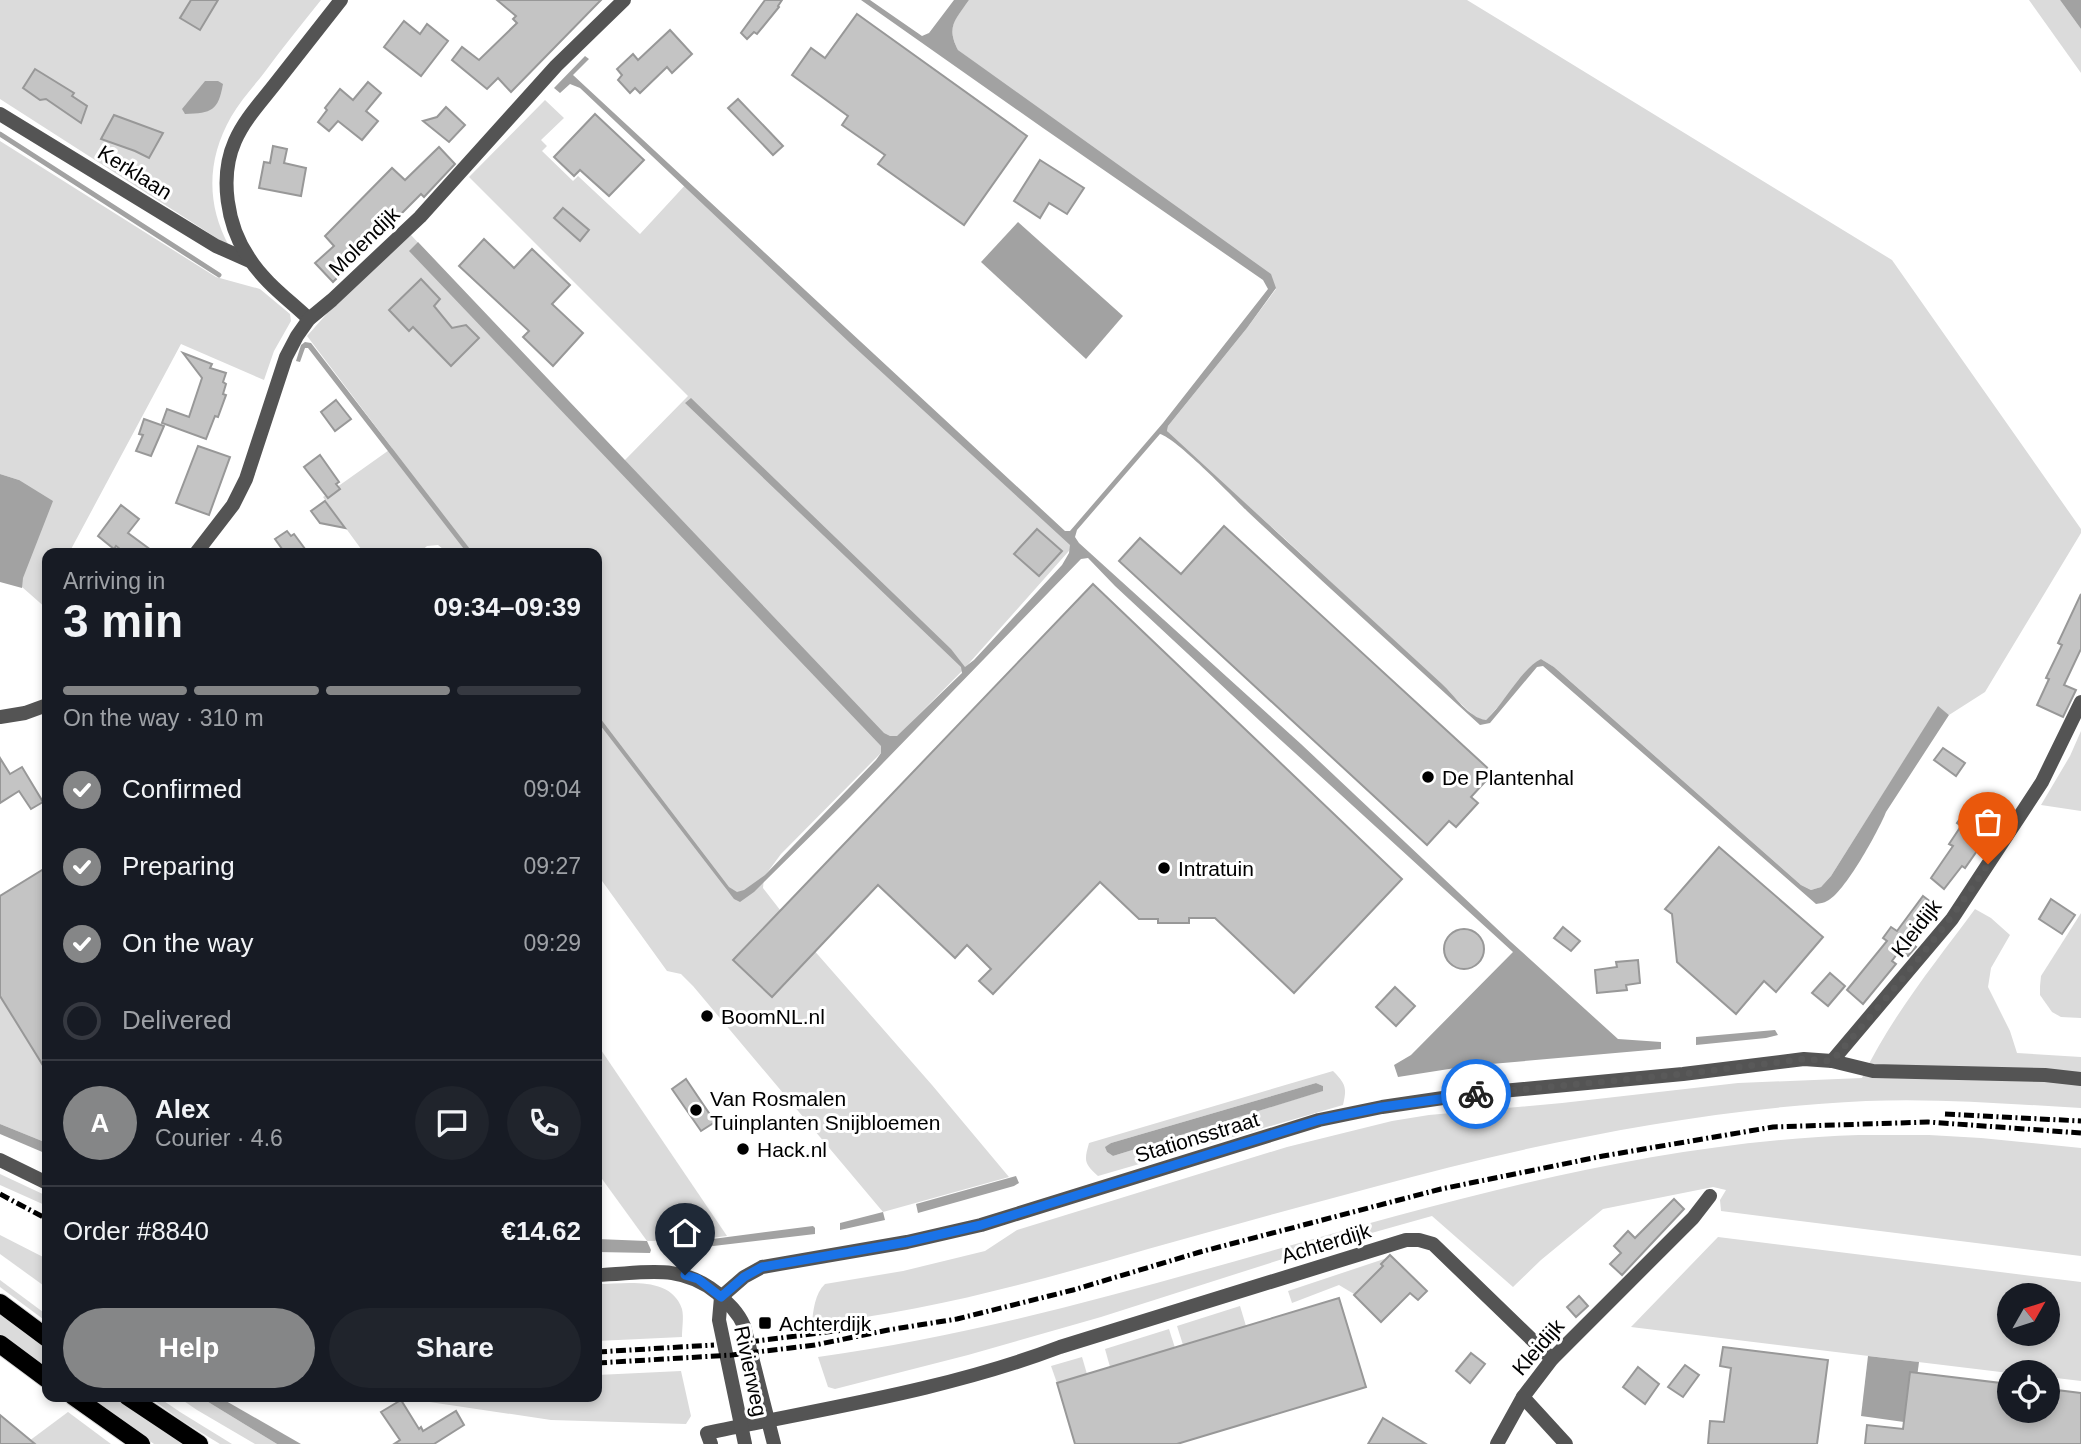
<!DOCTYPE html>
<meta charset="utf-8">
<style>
body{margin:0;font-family:Arial,sans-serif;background:#20242c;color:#f1f3f6;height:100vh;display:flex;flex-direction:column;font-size:26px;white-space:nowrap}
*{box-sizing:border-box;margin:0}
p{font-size:23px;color:#9ea1a6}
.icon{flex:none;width:38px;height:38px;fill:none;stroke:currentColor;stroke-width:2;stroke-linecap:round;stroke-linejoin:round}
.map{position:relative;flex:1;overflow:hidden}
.details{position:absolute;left:42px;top:548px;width:560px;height:854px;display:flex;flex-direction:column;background:#171b24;border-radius:14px;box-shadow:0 4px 10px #0003}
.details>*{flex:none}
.needle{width:46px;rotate:51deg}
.tools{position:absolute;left:1997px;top:1283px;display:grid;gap:14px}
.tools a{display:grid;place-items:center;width:63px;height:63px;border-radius:50%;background:#171b24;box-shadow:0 4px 10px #0003;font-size:35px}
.pin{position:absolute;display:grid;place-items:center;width:60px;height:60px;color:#fff;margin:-72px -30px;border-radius:50% 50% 50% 0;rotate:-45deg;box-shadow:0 0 7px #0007}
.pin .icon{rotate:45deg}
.courier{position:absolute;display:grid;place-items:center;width:70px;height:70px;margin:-35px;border:5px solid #1a73e8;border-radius:50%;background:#fff;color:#222;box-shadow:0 2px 9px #0007}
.overview em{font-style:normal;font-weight:600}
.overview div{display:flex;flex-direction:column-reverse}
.overview{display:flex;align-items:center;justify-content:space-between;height:119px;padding:0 21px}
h1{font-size:46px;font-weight:600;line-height:52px}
.bar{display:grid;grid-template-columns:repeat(4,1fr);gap:10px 7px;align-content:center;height:84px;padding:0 21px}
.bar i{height:9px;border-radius:5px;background:#363941}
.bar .active{background:#858687}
.bar p{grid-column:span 4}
.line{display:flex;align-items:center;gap:18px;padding:0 21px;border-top:2px solid #363941}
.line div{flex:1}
.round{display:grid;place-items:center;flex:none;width:74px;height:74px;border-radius:37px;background:#20242c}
ol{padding:0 21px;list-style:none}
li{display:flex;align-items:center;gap:21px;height:77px}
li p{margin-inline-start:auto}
li .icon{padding:7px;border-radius:50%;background:#858687;color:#fff;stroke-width:4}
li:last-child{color:#9ea1a6}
li i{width:38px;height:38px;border:4px solid #363941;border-radius:50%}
.cta{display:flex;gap:14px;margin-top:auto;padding:14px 21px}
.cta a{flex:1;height:80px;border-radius:42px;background:#858687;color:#fff;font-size:28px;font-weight:600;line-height:80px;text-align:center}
.cta a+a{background:#20242c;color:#f1f3f6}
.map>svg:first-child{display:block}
.green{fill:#dbdbdb;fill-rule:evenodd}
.water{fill:#a2a2a2}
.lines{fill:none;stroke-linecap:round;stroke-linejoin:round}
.stream{stroke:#a2a2a2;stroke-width:5}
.building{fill:#c4c4c4;stroke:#989898;stroke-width:2}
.primary-casing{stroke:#dbdbdb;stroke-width:20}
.minor{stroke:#545454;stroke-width:14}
.tertiary{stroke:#545454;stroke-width:14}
.primary{stroke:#000;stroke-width:18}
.rail{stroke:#000;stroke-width:5;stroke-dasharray:10 3.5 2 3.5;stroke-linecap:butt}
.done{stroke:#595959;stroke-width:7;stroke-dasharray:0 12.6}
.route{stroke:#1a73e8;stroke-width:9}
.poi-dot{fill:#000;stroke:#fff;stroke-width:2.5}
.labels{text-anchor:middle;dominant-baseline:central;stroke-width:6;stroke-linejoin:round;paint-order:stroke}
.street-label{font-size:21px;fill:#000;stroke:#fff}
.poi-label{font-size:21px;fill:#000;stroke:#fff;text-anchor:start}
</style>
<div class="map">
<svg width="2081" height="1444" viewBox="0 0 2081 1444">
<rect width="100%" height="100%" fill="#fff"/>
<g class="green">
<path d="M0,0h321c-19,24 -39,48 -57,73 -11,14 -24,28 -33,44 -24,42 -25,87 -2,129l-229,-147z"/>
<path d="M969,0h498l425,260 189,269v4l-96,159 -36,23 -11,-8 -107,169 -10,11 -10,3 -10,-5 -247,-218 -13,-8 -55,61h-4l-9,-5 -189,-177 -114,-102 -3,-5 1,-5 79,-98 29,-39 -318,-239c-12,-24 -3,-30 11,-50z"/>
<polygon points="2029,0 2060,0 2081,29 2081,73"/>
<polygon points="545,100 564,118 541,140 547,146 542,151 573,181 578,176 640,234 688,182 1076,543 963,670 781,854 764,877 763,888 791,924 932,1085 1009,1177 883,1212 693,986 681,974 667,971 597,874 597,553 448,553 438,545 427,546 419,553 364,553 323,497 392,448 307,336 331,309 410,234 623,462 688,396 469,177"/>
<polygon points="0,141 216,277 260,289 290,314 291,321 274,351 264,380 181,344 69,553 47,553 47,609 22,587 19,480 0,474"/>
<polygon points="2081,731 2081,811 2041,805 2070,756"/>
<path d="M1975,909l16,9 19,17 -19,33 -3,19 22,44 7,22 64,4v51c-71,-4 -143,-10 -215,-7 -166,8 -331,42 -492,86 -76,20 -151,41 -226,62 -111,32 -221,63 -336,75 1,-13 3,-31 13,-40l78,-13 82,-20 32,-21 270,-83 105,-26 37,-6 133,-12 176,-20 124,-5c28,-60 74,-116 113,-169z"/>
<polygon points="2081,913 2081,1018 2061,1017 2052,1012 2040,995 2040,986 2041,976"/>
<polygon points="0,983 47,1059 47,1143 0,1124"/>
<polygon points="597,1044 727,1236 685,1241 647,1241 597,1172"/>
<path d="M1333,1071c13,13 14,17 10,34l-245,71c-14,-13 -14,-15 -9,-33zM1316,1083l7,3 -1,5 -209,65 -6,-4 -1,-5 5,-4z"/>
<path d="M1859,1135h70l52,3 100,10v108l-360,-45 -1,-11 6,-10 -13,-3 -110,22 -62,51 -28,27 -81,-71 -121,34 -210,67 -133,38 -133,34 -7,-2 -10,-30c352,-48 683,-210 1041,-222z"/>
<polygon points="0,1174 47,1196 47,1206 0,1185"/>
<polygon points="0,1235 47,1259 47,1288 0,1254"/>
<path d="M1718,1237l363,45v99l-33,-4v-5l-39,1 -378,-46zM2048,1295v39h-39v-39z"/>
<polygon points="1393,1256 1354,1294 1339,1285 1292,1303 1288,1291"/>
<polygon points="0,1280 47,1315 47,1322 0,1287"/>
<path d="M597,1284c28,0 74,-9 85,25 2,8 0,19 0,28l-85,4z"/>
<polygon points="1240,1306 1246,1326 1183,1345 1177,1326"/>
<polygon points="0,1313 47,1348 47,1368 0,1334"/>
<polygon points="1169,1329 1175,1348 1110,1367 1105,1349"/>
<polygon points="1082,1357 1087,1374 1057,1383 1051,1366"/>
<polygon points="681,1371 691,1416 686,1424 551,1420 396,1397 597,1396 597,1375"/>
<polygon points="87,1397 114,1397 184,1444 154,1444"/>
<polygon points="149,1397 158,1397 180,1412 232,1444 220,1444 182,1421"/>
<polygon points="178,1397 200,1397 277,1444 255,1444 197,1410"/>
<polygon points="68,1412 111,1444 25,1444"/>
</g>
<g class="water">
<path d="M861,0h9l52,36 7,-3 25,-33h15c-14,20 -23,27 -11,50l313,224 5,14 -29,40 -79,98 -1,5 275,253c12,11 27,34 44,36 18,-16 36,-52 55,-61l13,8 247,218 10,5 10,-3 10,-11 107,-170 11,9 -63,97c-7,18 -42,82 -59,89 -3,2 -7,2 -11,3l-273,-238 -6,1 -47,56 -10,2c-78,-71 -156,-142 -233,-214 -16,-16 -70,-72 -87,-77l-83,96 -2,7 4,6 222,201 210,198 107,97 43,3v7l-193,17 -70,11 -4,-12 17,-10 102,-103 -253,-231 -145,-135 -27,-28 -7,1 -231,238 -96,95 -14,10 -6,-3 -137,-178v-7l132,173 8,5 7,-2 21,-15 111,-115 5,-7v-7l-472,-495 9,-9 466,491 6,3h7l65,-63 -1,-6 -276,-264 6,-5 260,251 14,18 9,-7 88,-95 7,-12 1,-8 -220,-202 -270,-255 -10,-4 -10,9 -6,-5 31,-32 4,3 -16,16 492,456h5l93,-108 105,-134 -5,-9 -220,-152z"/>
<polygon points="2060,0 2081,0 2081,29"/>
<path d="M205,81h13l5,3c-5,27 -11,29 -38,30l-3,-5z"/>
<polygon points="1018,222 1123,316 1086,359 981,262"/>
<polygon points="305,342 311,343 473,553 467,553 308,348 305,348 300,362 296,361 301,345"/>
<polygon points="0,474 19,480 53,501 23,578 22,588 0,582"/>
<polygon points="1775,1030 1778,1035 1766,1038 1696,1045 1696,1037"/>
<polygon points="1316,1083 1323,1086 1323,1091 1113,1156 1107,1152 1105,1147 1111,1143"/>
<polygon points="0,1124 47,1143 47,1154 0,1134"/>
<polygon points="1016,1176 1019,1183 1014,1186 918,1213 916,1204"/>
<polygon points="883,1212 885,1220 840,1230 840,1223"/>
<polygon points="813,1226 815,1228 815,1234 688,1249 683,1247 682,1243"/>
<polygon points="597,1239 647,1241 651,1250 650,1253 597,1252"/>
<polygon points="1868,1356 1919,1362 1911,1423 1861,1416"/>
<polygon points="200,1397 219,1397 301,1444 277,1444"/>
</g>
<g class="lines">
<polyline class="stream" points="0,134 219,275"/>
</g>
<g class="building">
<polygon points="191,0 218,0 200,30 180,18"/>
<polygon points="497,0 601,0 511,92 498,78 487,89 452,60 462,47 479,60 517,23 513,19 516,16"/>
<polygon points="765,0 782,0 778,6 779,7 757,34 754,32 747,39 741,33"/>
<polygon points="857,14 1027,136 964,225 878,164 885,155 842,125 848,116 792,75 811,48 825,58"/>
<polygon points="404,21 420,34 427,24 448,41 421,76 384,47"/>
<polygon points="670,30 692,54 672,73 667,67 640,93 635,88 630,93 618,80 622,75 617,69 633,54 638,60"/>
<polygon points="35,69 74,93 72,96 87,106 81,123 46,99 40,100 23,88"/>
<polygon points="368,82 381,93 366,111 378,121 362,140 338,121 329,131 318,122 327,110 325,108 340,89 353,100"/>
<polygon points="738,99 783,146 773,155 728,108"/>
<polygon points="446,107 465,125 449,142 423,121 437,117"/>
<polygon points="595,114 644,160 609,196 580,170 574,176 554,157"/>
<polygon points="114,115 163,133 149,158 135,151 101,139"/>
<polygon points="273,146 287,149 284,163 306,168 301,196 259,188 264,162 270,163"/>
<polygon points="439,147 455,164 424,197 421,194 333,282 315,263 334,246 325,236 392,168 405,180"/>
<polygon points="1040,160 1084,188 1067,214 1049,203 1040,218 1014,201"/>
<polygon points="563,208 589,230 580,241 554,218"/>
<polygon points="484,239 514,268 532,249 570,285 552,304 583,333 553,366 523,337 529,331 459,266"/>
<polygon points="421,279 440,299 434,306 452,328 466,325 479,338 451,366 413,327 409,331 389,310"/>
<polygon points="183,353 212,364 210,368 226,373 223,382 226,384 223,394 226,395 218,417 215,416 206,439 162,423 167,409 189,417 202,378"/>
<polygon points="336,400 351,419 335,431 321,412"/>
<polygon points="144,419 164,426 151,456 136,451 143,435 139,434"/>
<polygon points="198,446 230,457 209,515 176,503"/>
<polygon points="320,455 339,482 336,484 340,489 328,498 304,467"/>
<polygon points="325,501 345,528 320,523 311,511"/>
<polygon points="121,505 139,519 128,533 155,553 125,553 116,546 114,549 98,536"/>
<polygon points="1224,526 1493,773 1471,797 1478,803 1456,827 1449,821 1427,845 1119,561 1140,538 1181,574"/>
<polygon points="1037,529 1062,551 1039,576 1014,554"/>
<polygon points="287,531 291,536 294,534 308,553 285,553 275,539"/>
<polygon points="1093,584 1402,879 1294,993 1215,918 1189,918 1189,923 1158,923 1158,919 1139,919 1100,882 993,994 979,981 991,969 967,945 955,958 878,885 772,997 733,960"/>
<polygon points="2081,594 2081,649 2064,685 2076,690 2063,717 2037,705 2049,679 2046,678 2062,645 2058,643"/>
<polygon points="1943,748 1965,763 1956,776 1934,760"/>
<polygon points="0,758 10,774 22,767 43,802 31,809 19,791 0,803"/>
<polygon points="1969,806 1995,825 1965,868 1962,866 1944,889 1931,878 1953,846 1949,844 1961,826 1957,823"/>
<polygon points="1719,847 1823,937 1776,992 1764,981 1736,1014 1677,962 1672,914 1665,909"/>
<polygon points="47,867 47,1072 0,996 0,896"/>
<polygon points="1923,896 1940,909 1923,932 1917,927 1907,940 1916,947 1908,956 1900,950 1892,961 1896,964 1863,1004 1847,990 1887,941 1883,938 1891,927 1897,931"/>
<polygon points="2051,899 2075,915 2062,934 2039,919"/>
<polygon points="1563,927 1580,941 1571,951 1554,938"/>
<circle cx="1464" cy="949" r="20"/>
<polygon points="1638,960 1640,983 1626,985 1627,990 1597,993 1595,970 1617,967 1616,962"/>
<polygon points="1830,973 1845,986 1828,1006 1812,993"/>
<polygon points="1395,987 1415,1006 1396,1026 1376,1007"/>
<polygon points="686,1079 715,1122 701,1131 672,1089"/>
<polygon points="1674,1199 1684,1209 1622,1275 1610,1264 1621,1253 1614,1246 1628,1231 1635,1238"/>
<polygon points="1390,1255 1427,1291 1418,1300 1410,1293 1381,1322 1354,1295 1383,1266 1381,1264"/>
<polygon points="1579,1296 1588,1306 1576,1317 1567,1307"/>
<polygon points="1339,1298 1366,1387 1177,1444 1075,1444 1057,1383"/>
<polygon points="1723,1347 1828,1360 1817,1444 1708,1444 1710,1421 1724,1422 1731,1368 1720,1366"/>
<polygon points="1471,1353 1485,1364 1470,1383 1456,1371"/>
<polygon points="1685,1365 1699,1375 1683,1397 1668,1387"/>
<polygon points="1638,1367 1659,1384 1645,1404 1623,1387"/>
<polygon points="1910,1372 2009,1384 2009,1410 2048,1410 2048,1389 2081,1393 2081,1444 1865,1444 1867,1425 1903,1429"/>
<polygon points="401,1400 419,1429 421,1427 423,1431 456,1411 464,1425 434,1444 394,1444 400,1440 381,1412"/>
<polygon points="0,1415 35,1444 0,1444"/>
<polygon points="1383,1418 1426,1444 1368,1444"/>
</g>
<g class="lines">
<defs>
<g id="primary">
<polyline points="0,1303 47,1338"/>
<polyline points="0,1344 47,1379"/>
<polyline points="73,1396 141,1444"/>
<polyline points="127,1396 199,1444"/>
</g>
</defs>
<use href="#primary" class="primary-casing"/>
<g class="minor">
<polyline points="0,114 216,246 250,261"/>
<path d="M309,319c-20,-19 -45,-37 -60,-61 -22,-32 -30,-81 -14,-117 9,-21 26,-39 40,-57 22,-28 44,-56 66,-84"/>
<polyline points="196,553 233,505 246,479 286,357 297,336 309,319 332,300 420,217 556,66 624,0"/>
<polyline points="0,717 25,713 47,705"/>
<polyline points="1832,1061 1952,919 2042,782 2081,702"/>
<polyline points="721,1297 744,1277 762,1267 907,1242 981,1225 1319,1120 1382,1107 1470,1094 1683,1074 1804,1059 1832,1061 1873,1071 2045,1075 2081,1079"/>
<polyline points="1523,1397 1566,1444"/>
<path d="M711,1444l-4,-11c118,-25 240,-43 353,-86l346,-107h13l14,4 119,115"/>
<polyline points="1497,1444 1523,1397 1552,1359 1693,1218 1710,1196"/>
</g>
<g class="tertiary">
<polyline points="0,1160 47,1183"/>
<path d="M597,1275c45,-1 82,-13 120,18 11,10 21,19 27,33l30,118"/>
<polyline points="721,1297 719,1320 745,1444"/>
</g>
<use href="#primary" class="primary"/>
<g class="rail">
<polyline points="1945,1114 2081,1121"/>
<polyline points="0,1194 47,1219"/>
<polyline points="749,1342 843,1330"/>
<polyline points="597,1352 714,1345"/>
<polyline points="597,1363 732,1355 815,1345 888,1330 957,1319 1073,1290 1200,1252 1441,1189 1603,1156 1773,1127 1928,1122 2081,1133"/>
</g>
</g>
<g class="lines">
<path class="done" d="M1476,1094l207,-20 121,-15 28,2c55,-64 110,-126 156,-197"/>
<polyline class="route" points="685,1275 698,1279 721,1297 744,1277 762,1267 907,1242 981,1225 1319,1120 1382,1107 1476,1094"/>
</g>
<g class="poi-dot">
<circle cx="1428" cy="777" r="7"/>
<circle cx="1164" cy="868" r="7"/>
<circle cx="707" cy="1016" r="7"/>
<circle cx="696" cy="1110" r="7"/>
<circle cx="743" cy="1149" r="7"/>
<rect x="758" y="1316" width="14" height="14" rx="3.5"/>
</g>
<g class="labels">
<g class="street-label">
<text transform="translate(135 172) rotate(32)">Kerklaan</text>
<text transform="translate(364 241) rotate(-44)">Molendijk</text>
<text transform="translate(1916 928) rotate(-52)">Kleidijk</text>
<text transform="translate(1197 1137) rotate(-17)">Stationsstraat</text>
<text transform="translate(1326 1243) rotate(-17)">Achterdijk</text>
<text transform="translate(1538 1347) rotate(-49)">Kleidijk</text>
<text transform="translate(751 1371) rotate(78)">Rivierweg</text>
</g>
<g class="poi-label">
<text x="1442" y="777">De Plantenhal</text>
<text x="1178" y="868">Intratuin</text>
<text x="721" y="1016">BoomNL.nl</text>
<text x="710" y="1098">Van Rosmalen<tspan x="710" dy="24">Tuinplanten Snijbloemen</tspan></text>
<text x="757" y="1149">Hack.nl</text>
<text x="779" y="1323">Achterdijk</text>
</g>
</g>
</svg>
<div class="tools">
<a><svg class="needle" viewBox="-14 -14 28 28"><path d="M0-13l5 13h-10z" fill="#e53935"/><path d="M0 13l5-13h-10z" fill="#9ea1a6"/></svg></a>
<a><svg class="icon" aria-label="locate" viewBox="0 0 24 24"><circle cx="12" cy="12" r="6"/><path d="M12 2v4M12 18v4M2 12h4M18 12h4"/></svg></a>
</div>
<div class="pin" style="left:1988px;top:864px;background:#ea580c"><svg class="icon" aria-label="bag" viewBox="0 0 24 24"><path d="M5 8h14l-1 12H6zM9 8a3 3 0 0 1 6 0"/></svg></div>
<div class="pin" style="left:685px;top:1275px;background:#1f2937"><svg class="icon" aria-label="home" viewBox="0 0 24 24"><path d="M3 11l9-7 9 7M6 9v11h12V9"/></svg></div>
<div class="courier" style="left:1476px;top:1094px"><svg class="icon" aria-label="bike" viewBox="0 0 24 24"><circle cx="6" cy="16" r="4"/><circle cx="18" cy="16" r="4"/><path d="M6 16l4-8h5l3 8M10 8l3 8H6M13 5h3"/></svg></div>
<section class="details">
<div class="overview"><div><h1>3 min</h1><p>Arriving in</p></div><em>09:34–09:39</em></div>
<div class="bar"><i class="active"></i><i class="active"></i><i class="active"></i><i></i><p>On the way · 310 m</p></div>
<ol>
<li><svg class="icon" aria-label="check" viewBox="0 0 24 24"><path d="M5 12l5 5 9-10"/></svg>Confirmed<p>09:04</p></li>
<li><svg class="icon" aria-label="check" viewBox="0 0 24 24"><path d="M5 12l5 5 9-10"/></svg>Preparing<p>09:27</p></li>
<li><svg class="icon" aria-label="check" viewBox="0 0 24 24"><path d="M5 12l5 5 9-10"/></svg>On the way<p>09:29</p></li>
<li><i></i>Delivered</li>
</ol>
<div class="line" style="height:126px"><b class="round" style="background:#858687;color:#fff">A</b><div><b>Alex</b><p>Courier · 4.6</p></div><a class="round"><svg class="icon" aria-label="chat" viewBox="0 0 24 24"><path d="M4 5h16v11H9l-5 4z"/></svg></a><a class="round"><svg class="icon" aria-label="phone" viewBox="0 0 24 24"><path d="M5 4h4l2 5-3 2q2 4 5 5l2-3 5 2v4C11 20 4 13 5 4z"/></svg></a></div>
<div class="line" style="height:91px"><div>Order #8840</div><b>€14.62</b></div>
<div class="cta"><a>Help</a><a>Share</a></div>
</section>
</div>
